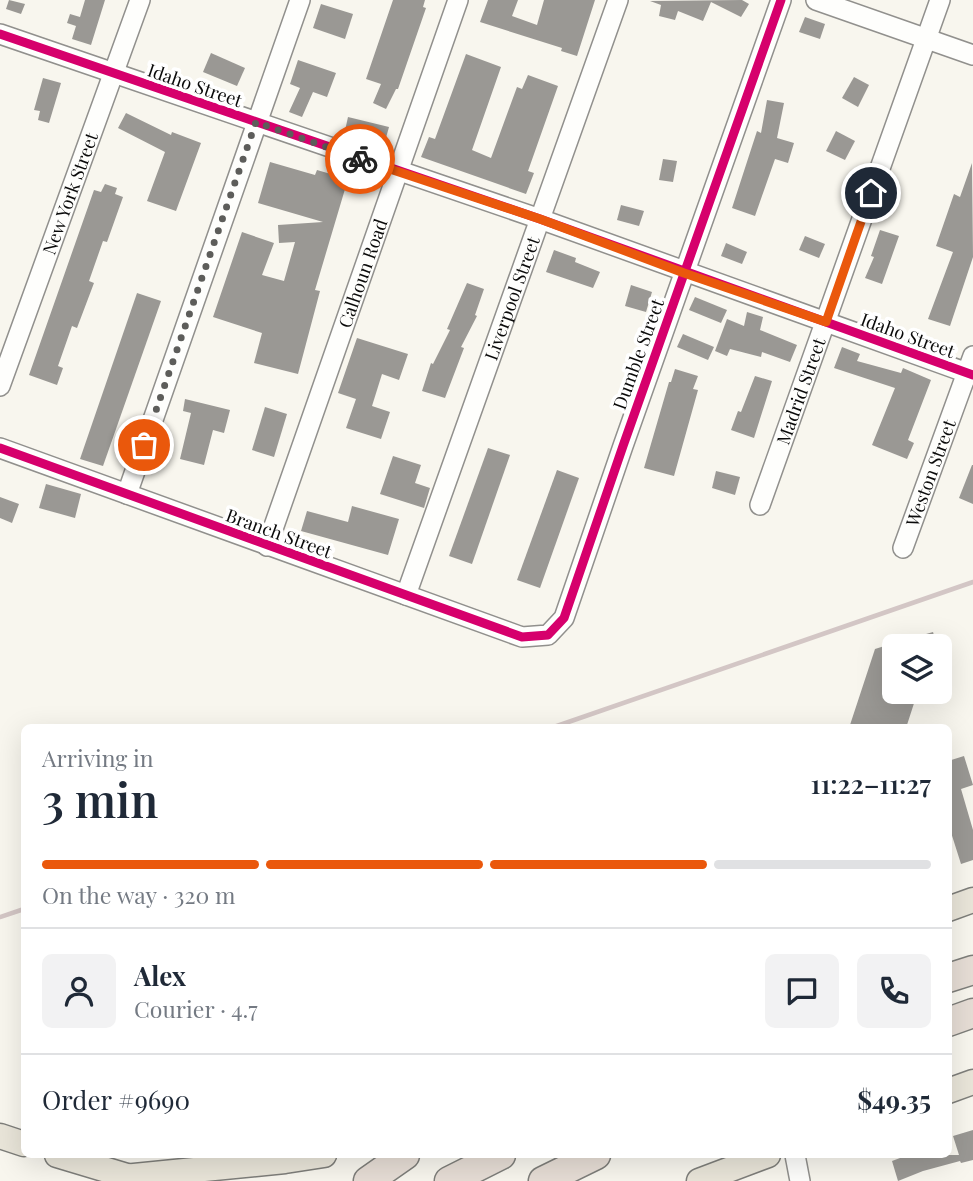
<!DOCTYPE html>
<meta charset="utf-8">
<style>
body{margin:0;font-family:"Playfair Display",serif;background:#f2f2f3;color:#1f2937;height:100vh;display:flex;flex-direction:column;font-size:26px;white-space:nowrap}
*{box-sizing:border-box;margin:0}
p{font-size:23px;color:#747a83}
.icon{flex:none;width:38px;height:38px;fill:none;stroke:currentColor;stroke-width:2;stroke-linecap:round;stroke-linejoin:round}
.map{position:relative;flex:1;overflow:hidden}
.side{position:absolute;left:21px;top:724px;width:931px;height:434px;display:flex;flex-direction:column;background:#fff;border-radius:10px;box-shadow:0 7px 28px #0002}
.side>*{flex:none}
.tools{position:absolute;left:882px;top:634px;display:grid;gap:14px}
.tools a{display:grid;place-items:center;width:70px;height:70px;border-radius:10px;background:#fff;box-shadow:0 7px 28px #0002;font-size:35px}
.pin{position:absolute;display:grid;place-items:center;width:60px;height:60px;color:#fff;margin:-30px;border:4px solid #fff;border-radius:50%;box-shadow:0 2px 7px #0007}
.courier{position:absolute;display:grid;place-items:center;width:70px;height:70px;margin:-35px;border:5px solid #ea580c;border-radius:50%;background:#fff;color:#222;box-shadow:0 2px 9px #0007}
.overview em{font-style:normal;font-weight:600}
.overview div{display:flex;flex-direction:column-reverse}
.overview{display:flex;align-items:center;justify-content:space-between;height:119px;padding:0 21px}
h1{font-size:46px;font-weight:600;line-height:52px}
.bar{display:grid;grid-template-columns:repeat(4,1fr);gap:10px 7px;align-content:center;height:84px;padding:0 21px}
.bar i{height:9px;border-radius:5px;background:#e0e1e3}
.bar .active{background:#ea580c}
.bar p{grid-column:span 4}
.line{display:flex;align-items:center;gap:18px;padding:0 21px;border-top:2px solid #e0e1e3}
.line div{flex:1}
.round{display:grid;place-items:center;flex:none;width:74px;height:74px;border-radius:10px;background:#f2f2f3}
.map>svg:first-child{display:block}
.building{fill:#9a9894}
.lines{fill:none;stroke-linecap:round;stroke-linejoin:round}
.minor-casing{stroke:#91908d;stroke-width:22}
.major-casing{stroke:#7e7e7a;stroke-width:27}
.highway-casing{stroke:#7e7e7a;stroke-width:31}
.minor{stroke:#fefefc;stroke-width:19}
.major{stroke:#e9e5d9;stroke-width:24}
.highway{stroke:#e6ddd5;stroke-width:28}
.rail{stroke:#d3c6c5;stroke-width:4.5}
.cycleway-casing{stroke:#fff;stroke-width:13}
.cycleway{stroke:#d6006c;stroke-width:9}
.done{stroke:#5d5d5a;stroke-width:7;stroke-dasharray:0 12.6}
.route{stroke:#ea580c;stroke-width:9}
.labels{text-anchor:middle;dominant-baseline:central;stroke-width:7;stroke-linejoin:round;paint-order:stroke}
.street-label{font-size:18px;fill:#0a0a0a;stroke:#fff}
</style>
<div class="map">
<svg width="973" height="1181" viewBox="0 0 973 1181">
<rect width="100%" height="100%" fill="#f8f6ee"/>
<g class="building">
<polygon points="9,0 25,4 21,14 6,9"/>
<polygon points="85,0 105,0 91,45 72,39 76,26 67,23 70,14 80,17"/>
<polygon points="393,0 425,0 423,7 426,8 398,89 396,89 386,109 373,103 381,84 366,79"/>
<polygon points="488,0 518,0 512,16 537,25 544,0 595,0 577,56 561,51 562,48 480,22"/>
<polygon points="742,0 749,4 741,17 711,2 703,21 678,11 675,20 659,16 661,5 650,1"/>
<polygon points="321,4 353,14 345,39 313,28"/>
<polygon points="805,17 825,24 820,39 799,32"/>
<polygon points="211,53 245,68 237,86 203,72"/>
<polygon points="466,54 501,67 472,150 491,158 517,87 522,89 528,75 558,86 528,171 534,173 526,194 421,157 429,137 435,139"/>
<polygon points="298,60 336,73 327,97 313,92 302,117 289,112 300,88 290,84"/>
<polygon points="854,77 869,85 858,107 842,98"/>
<polygon points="43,78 61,83 49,123 38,120 40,111 34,110"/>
<polygon points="767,100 784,103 777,138 794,143 788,163 775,159 755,216 732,208 757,131 761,133"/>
<polygon points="126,113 171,135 172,132 201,143 176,211 147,201 165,152 118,128"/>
<polygon points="348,117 389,127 384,145 344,135"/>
<polygon points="836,131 855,141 845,160 826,151"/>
<polygon points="663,159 677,161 673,182 659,180"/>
<polygon points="270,162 315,175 317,170 348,179 315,290 320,291 298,374 254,363 262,333 213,317 242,232 274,243 262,275 284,281 295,242 279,243 278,225 323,222 258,203"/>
<polygon points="972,163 973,257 950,326 928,319 953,252 936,246 954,194 960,197"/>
<polygon points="105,184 117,188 115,194 123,197 107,242 103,241 89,281 94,283 77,328 72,326 58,366 63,368 57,385 29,375 94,190 101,192"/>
<polygon points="621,205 644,211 639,226 617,220"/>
<polygon points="880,230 899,236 882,284 865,278 874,257 871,256"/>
<polygon points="805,236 825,244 819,258 799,250"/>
<polygon points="726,243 747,252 742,264 721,256"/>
<polygon points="554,250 576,258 575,262 600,272 593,288 546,272"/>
<polygon points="467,283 484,289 475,315 477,316 461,347 464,348 445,398 422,391 431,363 433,364 450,330 447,329"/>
<polygon points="631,285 652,292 646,312 625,306"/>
<polygon points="137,293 161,301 103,466 80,459"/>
<polygon points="695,297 727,310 721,323 689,310"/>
<polygon points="747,312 763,317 760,330 797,345 790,362 762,352 761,357 730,349 727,356 715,351 727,319 744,326"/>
<polygon points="683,334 714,347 708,360 677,347"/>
<polygon points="357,338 408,354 399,380 382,374 372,406 390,412 381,439 346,428 356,399 338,393"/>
<polygon points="842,347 860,354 857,361 901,373 903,368 931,380 908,440 914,443 907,459 872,445 895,388 834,368"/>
<polygon points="675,369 698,376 693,389 698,390 674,476 644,468 669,382 671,382"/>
<polygon points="755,376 772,381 754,438 731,430 738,411 741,412"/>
<polygon points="185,399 230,410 224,433 213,430 204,465 180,459 191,413 183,411"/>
<polygon points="265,407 287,414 274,457 252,450"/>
<polygon points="488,448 510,455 472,564 449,556"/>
<polygon points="393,456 421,465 415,483 430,488 424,508 380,494"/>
<polygon points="972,465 973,465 973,504 959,498"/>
<polygon points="557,470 579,478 540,588 517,580"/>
<polygon points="716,471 740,477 735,495 712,488"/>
<polygon points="46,484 81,494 75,518 39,508"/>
<polygon points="0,497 19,504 12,523 0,518"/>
<polygon points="352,506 399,519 388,555 301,531 307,511 348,522"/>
<polygon points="933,632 937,646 895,646 895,643"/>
<polygon points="894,643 894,691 918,691 906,728 849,728 875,649"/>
<polygon points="964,756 973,785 961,789 973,830 973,860 961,864 948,823 948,761"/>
<polygon points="973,1130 973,1160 961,1163 960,1161 923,1171 898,1181 892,1161 908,1155 959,1155 953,1136"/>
</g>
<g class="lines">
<defs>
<g id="minor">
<polyline points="816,0 973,55"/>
<polyline points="0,34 540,219 973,375"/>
<path id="s1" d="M0,386l140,-386"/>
<polyline points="0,448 522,637 548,635 564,618 623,446 781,0"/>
<polyline points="127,494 300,0"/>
<path id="s2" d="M760,505l180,-505"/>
<path id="s3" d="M267,546l191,-546"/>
<path id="s4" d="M903,548l70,-192"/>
<path id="s5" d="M406,595l212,-595"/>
<polyline points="795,1155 800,1181"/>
</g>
<g id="major">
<polyline points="948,909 973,900"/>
<polyline points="948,1091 973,1082"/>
<polyline points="0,1136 24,1144"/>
<polyline points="57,1155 140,1180"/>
<polyline points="124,1177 285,1161 324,1155"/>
<polyline points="699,1181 768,1155"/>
</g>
<g id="highway">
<polyline points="948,978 973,970"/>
<polyline points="948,1022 973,1013"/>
<polyline points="368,1181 405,1155"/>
<polyline points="449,1181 501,1155"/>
<polyline points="543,1181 596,1155"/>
</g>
</defs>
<use href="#minor" class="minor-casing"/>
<use href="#major" class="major-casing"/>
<use href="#highway" class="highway-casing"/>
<use href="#minor" class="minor"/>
<use href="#major" class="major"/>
<use href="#highway" class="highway"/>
<g class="rail">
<polyline points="551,728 973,582"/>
<polyline points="0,917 24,909"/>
</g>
<defs>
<g id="cycleway">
<polyline points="0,34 540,219 973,375"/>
<polyline points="0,448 522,637 548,635 564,618 623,446 781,0"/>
</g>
</defs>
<use href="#cycleway" class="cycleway-casing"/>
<use href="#cycleway" class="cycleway"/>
</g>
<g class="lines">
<polyline class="done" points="144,445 256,122 360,159"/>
<polyline class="route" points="360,159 540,219 684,273 826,322 871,193"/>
</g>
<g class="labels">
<g class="street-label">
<text transform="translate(195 85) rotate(19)">Idaho Street</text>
<text stroke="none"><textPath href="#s1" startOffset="205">New York Street</textPath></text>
<text stroke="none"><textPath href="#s3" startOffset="289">Calhoun Road</textPath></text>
<text stroke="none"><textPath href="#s5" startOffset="315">Liverpool Street</textPath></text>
<text transform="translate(908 335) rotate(20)">Idaho Street</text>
<text transform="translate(638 354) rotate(-70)">Dumble Street</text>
<text stroke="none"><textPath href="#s2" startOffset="121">Madrid Street</textPath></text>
<text stroke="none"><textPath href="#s4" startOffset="80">Weston Street</textPath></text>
<text transform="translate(279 533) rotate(20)">Branch Street</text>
</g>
</g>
</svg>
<div class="tools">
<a><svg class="icon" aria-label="layers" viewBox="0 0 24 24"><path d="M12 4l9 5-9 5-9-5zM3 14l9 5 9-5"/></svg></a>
</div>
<div class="pin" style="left:144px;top:445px;background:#ea580c"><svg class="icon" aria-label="bag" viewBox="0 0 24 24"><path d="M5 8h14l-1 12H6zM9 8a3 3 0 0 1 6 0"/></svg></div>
<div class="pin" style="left:871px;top:193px;background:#1f2937"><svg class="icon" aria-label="home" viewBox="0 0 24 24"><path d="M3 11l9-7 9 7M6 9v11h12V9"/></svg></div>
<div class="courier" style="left:360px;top:159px"><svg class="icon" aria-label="bike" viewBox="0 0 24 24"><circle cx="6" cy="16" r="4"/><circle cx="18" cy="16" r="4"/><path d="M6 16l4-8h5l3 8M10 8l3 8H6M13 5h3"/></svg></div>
<section class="side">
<div class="overview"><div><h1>3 min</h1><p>Arriving in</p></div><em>11:22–11:27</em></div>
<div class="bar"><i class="active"></i><i class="active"></i><i class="active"></i><i></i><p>On the way · 320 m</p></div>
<div class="line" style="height:126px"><a class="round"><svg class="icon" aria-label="person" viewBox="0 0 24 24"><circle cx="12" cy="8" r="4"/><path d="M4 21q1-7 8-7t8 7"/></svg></a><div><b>Alex</b><p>Courier · 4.7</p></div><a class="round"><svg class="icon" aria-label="chat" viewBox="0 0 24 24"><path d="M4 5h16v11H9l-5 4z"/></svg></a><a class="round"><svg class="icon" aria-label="phone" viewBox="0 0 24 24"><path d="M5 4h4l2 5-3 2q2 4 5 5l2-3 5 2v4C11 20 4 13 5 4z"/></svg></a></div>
<div class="line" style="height:91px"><div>Order #9690</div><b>$49.35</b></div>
</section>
</div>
